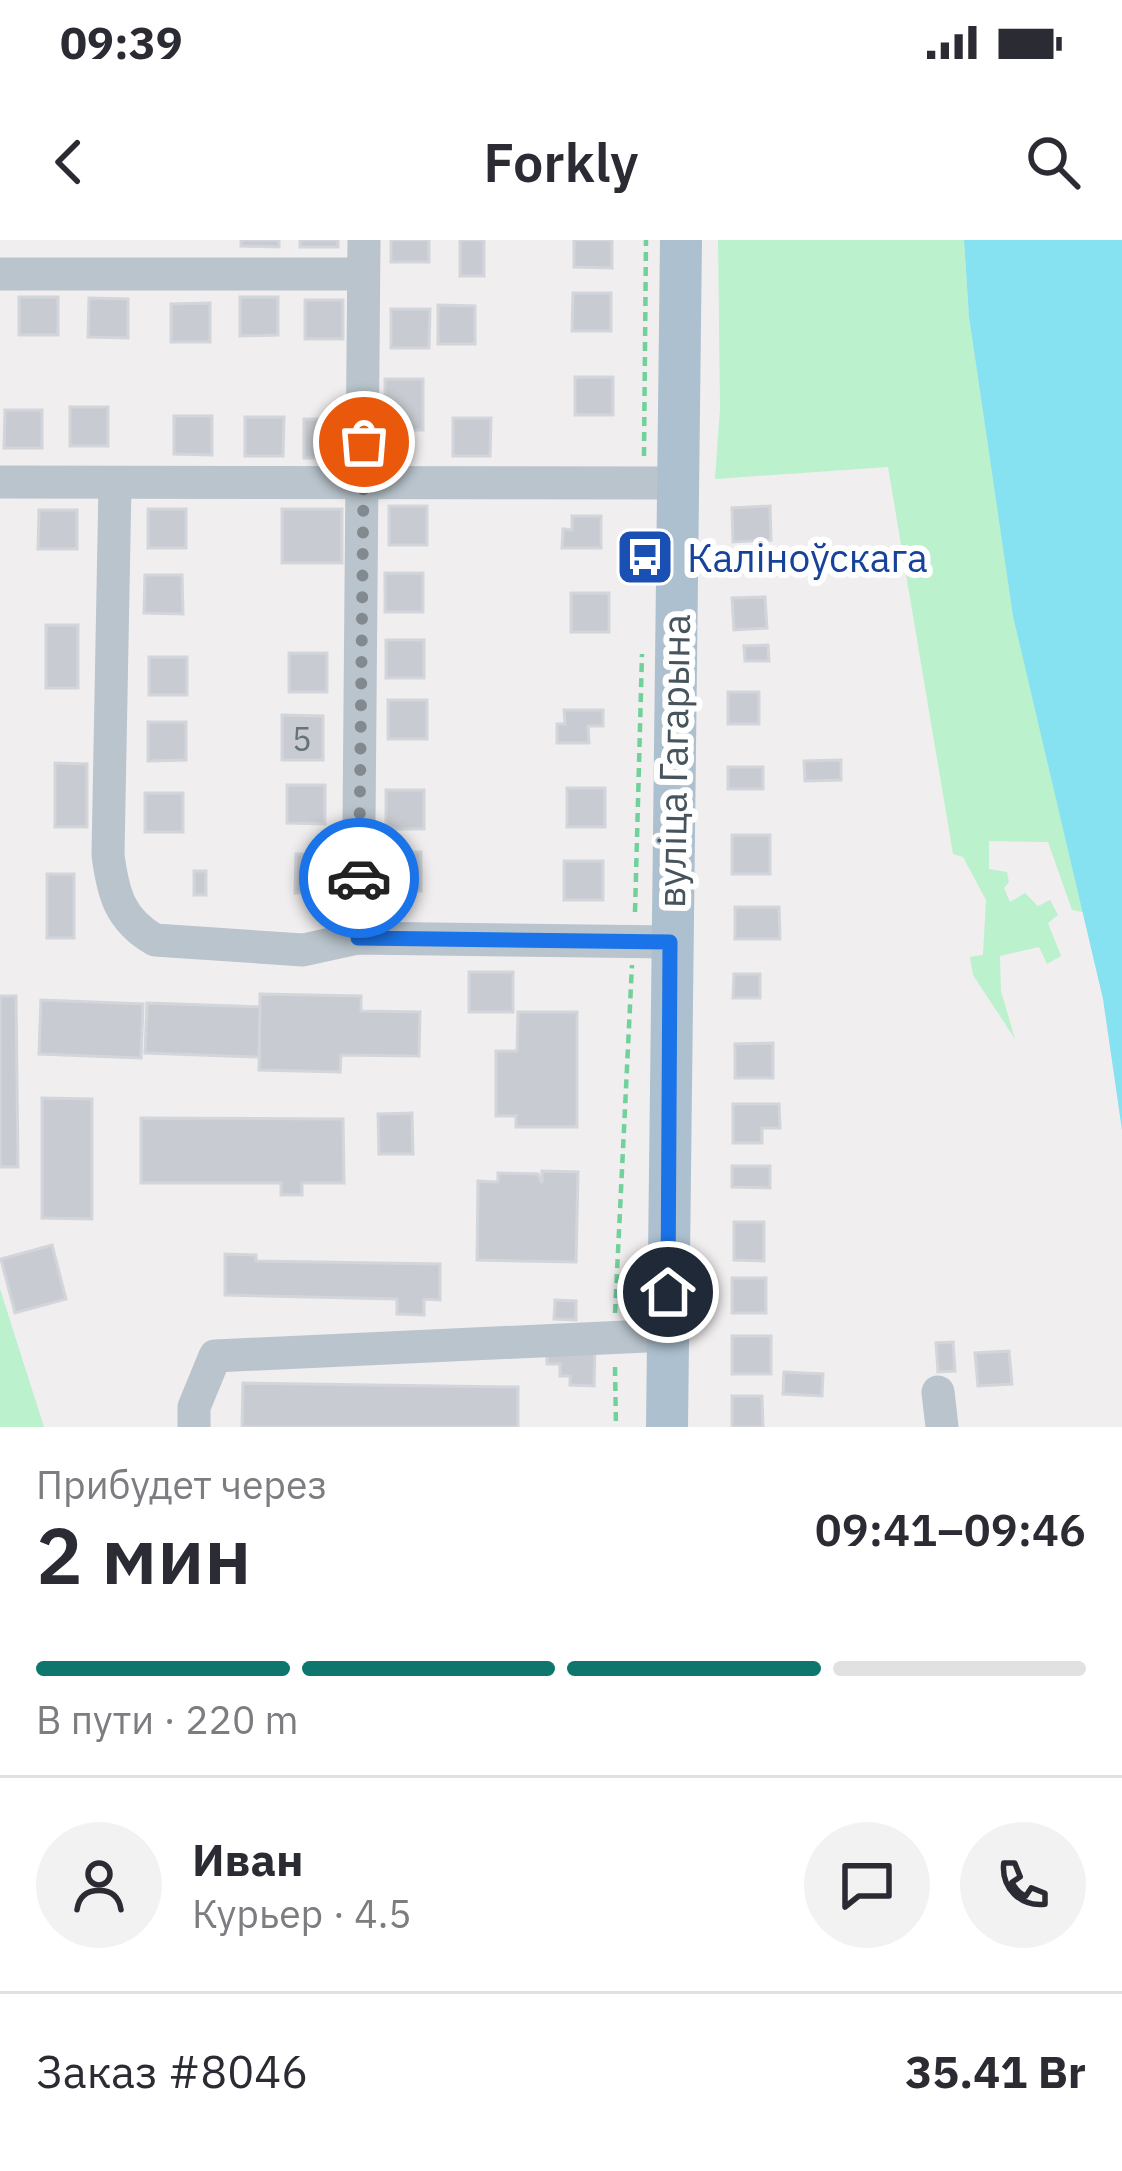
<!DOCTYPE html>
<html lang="ru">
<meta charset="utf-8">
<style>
body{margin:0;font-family:"IBM Plex Sans",sans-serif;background:#f2f2f3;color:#2b2b33;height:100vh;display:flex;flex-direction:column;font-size:45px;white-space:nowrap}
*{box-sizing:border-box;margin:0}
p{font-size:39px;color:#7c7c81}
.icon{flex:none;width:66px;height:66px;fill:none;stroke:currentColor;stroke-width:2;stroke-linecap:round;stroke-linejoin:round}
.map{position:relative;height:1187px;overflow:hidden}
.side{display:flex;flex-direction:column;background:#fff;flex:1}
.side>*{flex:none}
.pin{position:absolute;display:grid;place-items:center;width:102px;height:102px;color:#fff;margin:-51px;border:6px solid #fff;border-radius:50%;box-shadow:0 3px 12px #0007}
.courier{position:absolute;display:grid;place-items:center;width:120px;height:120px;margin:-60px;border:9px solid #1a73e8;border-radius:50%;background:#fff;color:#222;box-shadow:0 3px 15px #0007}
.summary em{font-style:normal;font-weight:600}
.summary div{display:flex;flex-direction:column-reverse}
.summary{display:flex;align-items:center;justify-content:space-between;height:204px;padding:0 36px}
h1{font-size:78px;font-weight:600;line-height:90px}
.bar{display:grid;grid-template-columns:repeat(4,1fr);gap:18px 12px;align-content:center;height:144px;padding:0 36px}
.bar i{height:15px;border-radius:9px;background:#e1e1e2}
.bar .active{background:#0f766e}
.bar p{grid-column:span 4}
.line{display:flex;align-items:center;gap:30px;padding:0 36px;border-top:3px solid #e1e1e2}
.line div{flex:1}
.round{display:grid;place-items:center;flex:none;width:126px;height:126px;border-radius:63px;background:#f2f2f3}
.status{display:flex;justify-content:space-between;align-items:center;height:84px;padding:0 60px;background:#fff;direction:ltr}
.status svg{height:33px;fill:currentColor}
header{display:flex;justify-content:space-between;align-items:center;height:156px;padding:0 36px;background:#fff;font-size:54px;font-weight:600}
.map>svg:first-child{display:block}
.green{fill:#bbf1cc}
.water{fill:#86e1f0}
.building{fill:#c8ccd2;stroke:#d2d5da;stroke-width:3}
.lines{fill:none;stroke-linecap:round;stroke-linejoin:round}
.path{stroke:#71d19b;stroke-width:4.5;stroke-dasharray:9 6;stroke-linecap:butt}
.minor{stroke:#b9c4cc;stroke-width:33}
.major{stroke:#adc0cf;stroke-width:42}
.done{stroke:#828a90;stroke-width:12;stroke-dasharray:0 21.6}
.route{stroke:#1a73e8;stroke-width:15}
.labels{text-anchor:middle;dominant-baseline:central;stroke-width:12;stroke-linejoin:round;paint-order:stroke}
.number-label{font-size:33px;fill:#66727a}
.transit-label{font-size:39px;fill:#164399;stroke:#fff;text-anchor:start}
.street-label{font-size:39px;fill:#46545d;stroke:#fff}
</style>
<div class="status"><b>09:39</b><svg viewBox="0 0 49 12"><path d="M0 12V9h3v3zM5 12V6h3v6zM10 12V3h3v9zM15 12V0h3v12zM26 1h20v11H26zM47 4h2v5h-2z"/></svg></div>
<header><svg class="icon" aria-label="back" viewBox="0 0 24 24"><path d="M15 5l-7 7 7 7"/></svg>Forkly<svg class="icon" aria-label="search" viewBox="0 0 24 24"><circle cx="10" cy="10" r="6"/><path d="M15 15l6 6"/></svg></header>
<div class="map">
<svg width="1122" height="1187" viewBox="0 0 1122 1187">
<rect width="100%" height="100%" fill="#f1eeef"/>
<g class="green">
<polygon points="718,0 964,0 969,77 1013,375 1083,672 1072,670 1048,602 989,601 989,629 1007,632 1009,642 1004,648 1010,662 1025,653 1038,666 1050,660 1058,675 1048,683 1061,716 1047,724 1039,707 1000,716 1001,751 1015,799 973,735 970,717 983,715 986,660 963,617 953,614 888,227 715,239 720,168"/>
<polygon points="0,1049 44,1187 0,1187"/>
</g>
<polygon class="water" points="964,0 1122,0 1122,890 1103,759 1013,376 969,77"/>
<g class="building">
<polygon points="241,0 279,0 279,7 241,6"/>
<rect x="300" y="0" width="38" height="7"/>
<rect x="391" y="0" width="38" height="22"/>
<rect x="460" y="0" width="24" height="36"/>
<polygon points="574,0 612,0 612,28 574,27"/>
<polygon points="573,53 611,53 611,91 572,91"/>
<rect x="19" y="57" width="39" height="38"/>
<polygon points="240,57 278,57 278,95 240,96"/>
<polygon points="89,58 128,59 128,98 88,97"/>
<rect x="305" y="60" width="38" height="39"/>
<polygon points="210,63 210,102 171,102 171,64"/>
<polygon points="438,65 475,66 475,104 438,104"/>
<polygon points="391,69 430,69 429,108 391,108"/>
<rect x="575" y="137" width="38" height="38"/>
<rect x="385" y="139" width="38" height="51"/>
<rect x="70" y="167" width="38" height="39"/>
<polygon points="5,170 42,170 42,208 4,208"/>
<polygon points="174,176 212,176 212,215 174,214"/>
<polygon points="245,177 284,177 283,216 245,216"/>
<polygon points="453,178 491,178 490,216 453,216"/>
<rect x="304" y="179" width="38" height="39"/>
<rect x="389" y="266" width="38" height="39"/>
<polygon points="770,266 771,300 733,302 732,268"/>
<rect x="148" y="269" width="38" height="39"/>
<rect x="282" y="269" width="60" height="54"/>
<polygon points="39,270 77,270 77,309 38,309"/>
<polygon points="572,276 601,276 601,308 562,308 563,289 572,290"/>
<polygon points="789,313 789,333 734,334 734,315"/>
<rect x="385" y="333" width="38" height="39"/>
<polygon points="145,335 182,335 183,374 144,373"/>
<rect x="571" y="353" width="38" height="39"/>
<polygon points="765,357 767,388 734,390 732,358"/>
<rect x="46" y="385" width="32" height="63"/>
<rect x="386" y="400" width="38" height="38"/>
<polygon points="768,405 769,421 745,421 744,406"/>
<rect x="289" y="413" width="38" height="39"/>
<rect x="149" y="417" width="38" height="38"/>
<rect x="728" y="452" width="31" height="32"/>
<rect x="388" y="460" width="39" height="39"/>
<polygon points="564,470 603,470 603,486 588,486 589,503 557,503 557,484 565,484"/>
<polygon points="282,475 323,476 323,520 282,520"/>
<polygon points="148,482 186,482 186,520 148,521"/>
<polygon points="841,520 841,540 805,541 804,521"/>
<polygon points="55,523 87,524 87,587 55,587"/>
<rect x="728" y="527" width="35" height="22"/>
<polygon points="287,545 325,545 325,584 287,583"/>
<rect x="567" y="548" width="38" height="39"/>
<rect x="386" y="550" width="38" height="39"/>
<rect x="145" y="553" width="38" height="39"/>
<rect x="732" y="595" width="38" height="39"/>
<rect x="383" y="612" width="38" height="39"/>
<polygon points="296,614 334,614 334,653 295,653"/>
<rect x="564" y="621" width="39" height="39"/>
<rect x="194" y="631" width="12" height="24"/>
<rect x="47" y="634" width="27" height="64"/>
<polygon points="735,667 779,667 780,699 735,699"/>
<rect x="469" y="732" width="44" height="40"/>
<polygon points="734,734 760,734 760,758 733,758"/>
<polygon points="260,754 361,756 361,771 420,772 419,816 341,815 340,832 259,830"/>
<polygon points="0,756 16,756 18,927 0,927"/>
<polygon points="41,760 143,764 141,818 39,814"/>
<polygon points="147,763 260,767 259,817 145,813"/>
<polygon points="518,772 577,772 577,887 516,887 516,876 496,876 496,811 517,811"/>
<polygon points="773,803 773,838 735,838 735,804"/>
<polygon points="42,858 92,859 92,979 42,978"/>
<polygon points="733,864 779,864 780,888 762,888 762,903 733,903"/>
<polygon points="412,873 413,914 379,914 378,874"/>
<polygon points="141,878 343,879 344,943 302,943 302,955 281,955 281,943 141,943"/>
<polygon points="732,926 770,926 770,948 732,947"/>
<polygon points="542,931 578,932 576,1022 477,1020 478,941 498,942 498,933 538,934 542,943"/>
<polygon points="734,982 764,982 764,1021 734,1020"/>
<polygon points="52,1005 66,1059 15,1073 1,1019"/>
<polygon points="225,1014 256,1015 256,1021 440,1024 440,1060 424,1059 424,1075 397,1074 397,1059 225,1055"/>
<rect x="732" y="1038" width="34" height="35"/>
<polygon points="555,1060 576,1061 576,1080 554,1079"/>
<rect x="732" y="1096" width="39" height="38"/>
<polygon points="953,1102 955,1131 938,1132 936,1103"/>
<polygon points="547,1106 595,1108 594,1146 570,1145 570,1136 560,1136 560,1124 547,1124"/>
<polygon points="1009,1111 1012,1144 978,1146 975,1113"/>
<polygon points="784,1132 823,1134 822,1156 783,1154"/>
<polygon points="243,1143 518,1147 518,1187 242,1187"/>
<polygon points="732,1156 762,1156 763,1187 732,1187"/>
</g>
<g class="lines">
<g class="path">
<polyline points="644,216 646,0"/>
<polyline points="635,672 642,414"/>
<polyline points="615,1073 632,725"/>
<polyline points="615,1127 616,1187"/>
</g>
<g class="minor">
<polyline points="0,34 363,34"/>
<polyline points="0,242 676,243"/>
<path d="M115,244l-7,371c5,39 12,65 47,85l148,10 55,-12 313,4"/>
<polyline points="358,698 364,0"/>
<polyline points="938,1152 942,1187"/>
<polyline points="194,1187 194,1167 215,1116 668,1095"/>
</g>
<polyline class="major" points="667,1187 681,0"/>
</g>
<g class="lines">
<polyline class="done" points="359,638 364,202"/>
<polyline class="route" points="359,638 358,698 670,702 668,1052"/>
</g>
<defs>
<symbol id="bus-square" viewBox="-11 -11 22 22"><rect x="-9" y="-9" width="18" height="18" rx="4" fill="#1a4fb4" stroke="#fff"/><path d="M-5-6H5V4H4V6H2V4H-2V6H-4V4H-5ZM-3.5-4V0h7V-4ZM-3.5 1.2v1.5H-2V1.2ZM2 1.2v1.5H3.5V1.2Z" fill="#fff"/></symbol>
</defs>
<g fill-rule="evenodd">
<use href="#bus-square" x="612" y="284" width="66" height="66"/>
</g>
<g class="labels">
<g class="number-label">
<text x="302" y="498">5</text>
</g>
<g class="transit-label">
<text x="687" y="317">Каліноўскага</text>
</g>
<g class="street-label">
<text transform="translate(673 521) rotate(-89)">вуліца Гагарына</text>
</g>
</g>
</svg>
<div class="pin" style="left:364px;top:202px;background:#ea580c"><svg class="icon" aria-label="bag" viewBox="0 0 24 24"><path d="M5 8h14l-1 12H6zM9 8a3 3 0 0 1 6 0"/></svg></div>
<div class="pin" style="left:668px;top:1052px;background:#1f2937"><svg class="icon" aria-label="home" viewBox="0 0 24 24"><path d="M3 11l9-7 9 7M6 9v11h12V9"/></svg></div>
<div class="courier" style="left:359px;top:638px"><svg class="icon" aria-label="car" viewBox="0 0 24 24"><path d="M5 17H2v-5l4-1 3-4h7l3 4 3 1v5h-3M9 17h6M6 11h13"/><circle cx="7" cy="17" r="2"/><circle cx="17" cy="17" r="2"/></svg></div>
</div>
<section class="side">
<div class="summary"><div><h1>2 мин</h1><p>Прибудет через</p></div><em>09:41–09:46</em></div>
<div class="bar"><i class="active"></i><i class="active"></i><i class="active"></i><i></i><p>В пути · 220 m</p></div>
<div class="line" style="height:216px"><a class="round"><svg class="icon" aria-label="person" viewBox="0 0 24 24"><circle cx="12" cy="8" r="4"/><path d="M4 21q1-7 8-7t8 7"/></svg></a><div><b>Иван</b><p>Курьер · 4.5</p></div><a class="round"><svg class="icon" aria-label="chat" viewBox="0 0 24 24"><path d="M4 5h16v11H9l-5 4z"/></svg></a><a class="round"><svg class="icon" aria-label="phone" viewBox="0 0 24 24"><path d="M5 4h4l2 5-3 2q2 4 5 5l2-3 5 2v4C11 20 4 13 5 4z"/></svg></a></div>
<div class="line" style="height:156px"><div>Заказ #8046</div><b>35.41 Br</b></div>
</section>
